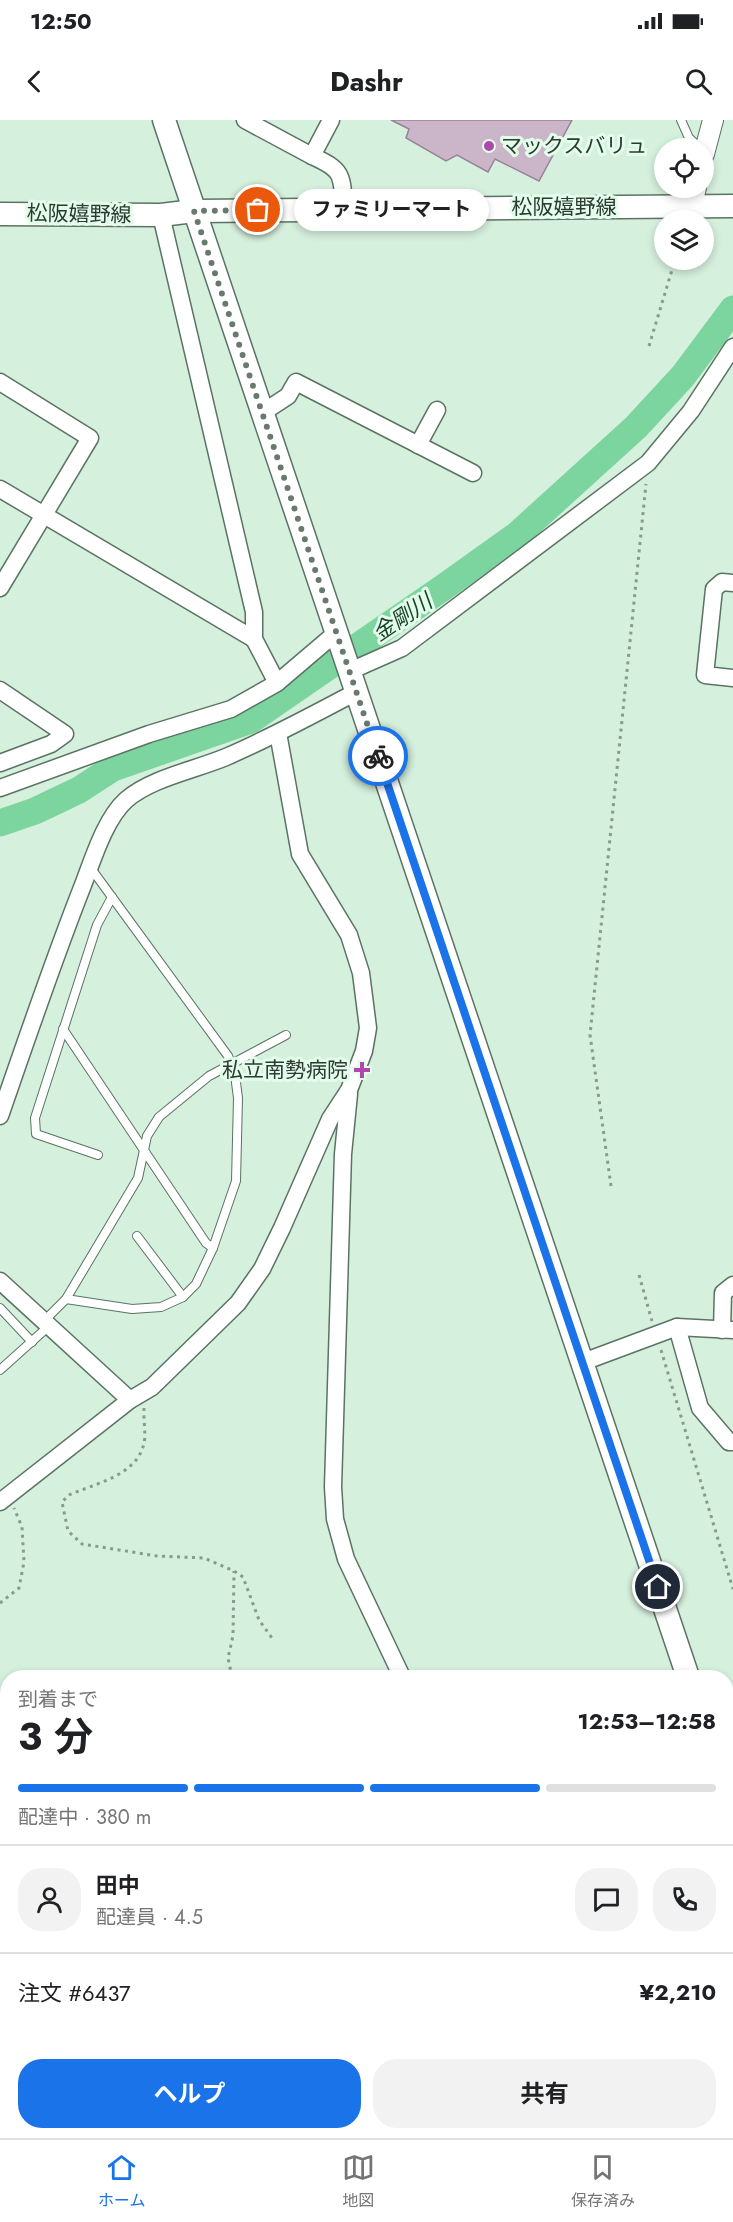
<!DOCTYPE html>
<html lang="ja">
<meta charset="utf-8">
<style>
body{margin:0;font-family:Jost,"Noto Sans JP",sans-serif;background:#f2f2f2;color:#202124;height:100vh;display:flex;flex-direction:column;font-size:22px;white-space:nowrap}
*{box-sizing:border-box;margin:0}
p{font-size:20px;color:#757577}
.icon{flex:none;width:33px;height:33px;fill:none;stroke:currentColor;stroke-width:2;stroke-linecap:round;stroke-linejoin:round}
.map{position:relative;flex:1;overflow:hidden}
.side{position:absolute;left:0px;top:1550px;width:734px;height:470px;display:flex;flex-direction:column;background:#fff;border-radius:24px 24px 0 0;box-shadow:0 3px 9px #0003}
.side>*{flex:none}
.buttons{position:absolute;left:654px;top:18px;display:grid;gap:12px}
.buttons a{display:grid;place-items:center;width:60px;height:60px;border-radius:50%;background:#fff;box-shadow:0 3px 9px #0003;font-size:30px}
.pin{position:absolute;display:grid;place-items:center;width:51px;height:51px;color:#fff;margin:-26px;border:3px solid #fff;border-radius:50%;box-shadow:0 2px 6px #0007}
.courier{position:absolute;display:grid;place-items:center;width:60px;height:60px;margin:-30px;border:4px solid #1a73e8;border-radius:50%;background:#fff;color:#222;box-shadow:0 2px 8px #0007}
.bubble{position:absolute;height:42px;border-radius:21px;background:#fff;box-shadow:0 3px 9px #0003;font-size:20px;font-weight:700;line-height:42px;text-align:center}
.headline em{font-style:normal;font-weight:700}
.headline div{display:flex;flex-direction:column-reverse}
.headline{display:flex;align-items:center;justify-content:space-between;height:102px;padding:0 18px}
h1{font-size:39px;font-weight:700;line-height:45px}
.bar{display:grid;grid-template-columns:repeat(4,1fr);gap:9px 6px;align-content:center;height:72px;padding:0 18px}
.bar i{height:8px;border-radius:4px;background:#e0e0e0}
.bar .active{background:#1a73e8}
.bar p{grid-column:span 4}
.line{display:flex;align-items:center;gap:15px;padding:0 18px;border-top:2px solid #e0e0e0}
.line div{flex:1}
.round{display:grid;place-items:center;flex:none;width:63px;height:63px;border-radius:24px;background:#f2f2f2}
.action{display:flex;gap:12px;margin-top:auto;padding:12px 18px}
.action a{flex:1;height:69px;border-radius:24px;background:#1a73e8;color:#fff;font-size:24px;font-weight:700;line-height:69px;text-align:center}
.action a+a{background:#f2f2f2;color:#202124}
.status{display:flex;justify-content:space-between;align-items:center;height:42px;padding:0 30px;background:#fff;direction:ltr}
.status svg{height:16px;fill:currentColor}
header{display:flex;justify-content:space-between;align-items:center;height:78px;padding:0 18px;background:#fff;font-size:27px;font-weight:700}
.tabs{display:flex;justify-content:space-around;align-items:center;height:84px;border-top:2px solid #e0e0e0;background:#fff;font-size:16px;color:#757577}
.tabs a{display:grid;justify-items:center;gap:3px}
.tabs .active{color:#1a73e8}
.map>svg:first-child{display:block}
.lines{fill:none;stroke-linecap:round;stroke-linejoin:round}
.river{stroke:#7cd59e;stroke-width:27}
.building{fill:#cbb5c9;stroke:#988396;stroke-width:1.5}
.service-casing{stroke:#5b7363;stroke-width:10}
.minor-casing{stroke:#5b7363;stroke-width:19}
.tertiary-casing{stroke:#5b7363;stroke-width:22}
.secondary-casing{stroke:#5b7363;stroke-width:25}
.path{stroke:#879b8e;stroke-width:3;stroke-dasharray:3 4.5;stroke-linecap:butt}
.service{stroke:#fff;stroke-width:8}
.minor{stroke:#fff;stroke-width:16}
.tertiary{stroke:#fff;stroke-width:20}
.secondary{stroke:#fff;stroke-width:22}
.done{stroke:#68796e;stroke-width:6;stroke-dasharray:0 10.8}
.route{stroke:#1a73e8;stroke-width:8}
.poi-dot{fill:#b048ac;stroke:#e2fdea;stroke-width:2}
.labels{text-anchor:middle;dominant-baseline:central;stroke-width:6;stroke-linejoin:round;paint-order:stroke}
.poi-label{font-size:21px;fill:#2e3932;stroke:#e2fdea;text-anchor:start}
.street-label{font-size:21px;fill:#2e3932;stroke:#e2fdea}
.water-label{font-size:22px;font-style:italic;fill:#1c422c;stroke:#e2fdea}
</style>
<div class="status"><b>12:50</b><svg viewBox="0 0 49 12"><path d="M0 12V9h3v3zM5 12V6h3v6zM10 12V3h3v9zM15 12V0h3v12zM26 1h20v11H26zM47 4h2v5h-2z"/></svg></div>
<header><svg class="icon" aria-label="back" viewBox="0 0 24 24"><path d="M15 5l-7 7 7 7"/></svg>Dashr<svg class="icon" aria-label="search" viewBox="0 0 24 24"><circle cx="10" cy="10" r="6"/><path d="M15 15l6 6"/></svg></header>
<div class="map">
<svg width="733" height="2018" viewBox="0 0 733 2018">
<rect width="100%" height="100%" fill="#d5f0dd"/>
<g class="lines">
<polyline class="river" points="0,703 35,691 79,670 113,648 251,600 444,467 517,415 636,307 683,256 733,189"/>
</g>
<polygon class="building" points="391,0 572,0 539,61 495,39 488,52 457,35 446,41 406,18 409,9"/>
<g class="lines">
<defs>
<g id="service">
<polyline points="681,0 689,18 700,28"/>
<polyline points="63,909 206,1123 213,1128"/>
<polyline points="98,1035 36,1014 35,998 97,805 112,777"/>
<polyline points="137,1116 183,1177"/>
<polyline points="66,1179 138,1058 147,1016 159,997 209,956 286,915"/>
<polyline points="0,1188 32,1222"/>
<polyline points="44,1201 66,1179 132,1189 161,1187 183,1177 196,1164 213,1128 236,1061 238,978 235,955 228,936 90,747"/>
<polyline points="0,1250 49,1206"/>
<polyline points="456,2012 461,2018"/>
<polyline points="541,2018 550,2012"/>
</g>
<g id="minor">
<polyline points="245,0 312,36"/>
<path d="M331,0l-19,36c32,14 30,20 32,53"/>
<polyline points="161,95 254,492 254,519 277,563"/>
<polyline points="0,262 90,318 0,468"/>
<polyline points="262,293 288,276 296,262 473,353"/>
<polyline points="418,325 437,290"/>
<polyline points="0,369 254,519"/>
<polyline points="733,463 722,462 714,469 705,555 733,558"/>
<polyline points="350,551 402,528 648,343 691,291 733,227"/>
<polyline points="0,570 65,614 51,624 0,643"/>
<polyline points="0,668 149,614 231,589 277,563 337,512"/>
<polyline points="349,974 343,1034 333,1367 335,1399 346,1439 402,1557"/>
<path d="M0,996c27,-78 53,-155 83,-231 10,-26 22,-66 43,-85 25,-22 69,-30 100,-43 44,-19 87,-42 130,-65"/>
<polyline points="0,1161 130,1280"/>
<polyline points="677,1207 700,1288 729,1322 733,1322"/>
<polyline points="722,1210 723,1173 733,1165"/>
<polyline points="583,1242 677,1207 733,1210"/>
<polyline points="0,1382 130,1280 152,1267 238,1183 262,1149 282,1108 330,999 349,970 364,931 368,908 361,853 349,815 300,734 278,613"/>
<polyline points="0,1824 8,1825"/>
<polyline points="688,2012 694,2018"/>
<polyline points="206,2018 214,2012"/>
</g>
<g id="tertiary">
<polyline points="704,34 713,0"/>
<polyline points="691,87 696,68"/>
</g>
<g id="secondary">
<polyline points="164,0 688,1557"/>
<polyline points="0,94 161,95 194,91 733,86"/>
<polyline points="726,1670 733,1691"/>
</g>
</defs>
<use href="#service" class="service-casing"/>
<use href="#minor" class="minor-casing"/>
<use href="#tertiary" class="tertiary-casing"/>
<use href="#secondary" class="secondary-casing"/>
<g class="path">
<polyline points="649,226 675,140"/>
<polyline points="611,1066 590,915 646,364"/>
<polyline points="639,1155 652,1201"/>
<polyline points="661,1230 733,1469"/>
<path d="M144,1288c-1,12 3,28 -1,39 -9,29 -49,37 -74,48l-7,7 6,29 14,13 75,12 47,2 30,13 9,6 16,43 13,18"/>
<polyline points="0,1483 19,1468 24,1442 22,1407 14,1388"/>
<polyline points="232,1557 228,1538 233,1516 234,1451"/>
<polyline points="0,1628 8,1630"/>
<polyline points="0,1912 8,1910"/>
<polyline points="86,2018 90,2012"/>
</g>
<use href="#service" class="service"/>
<use href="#minor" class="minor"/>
<use href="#tertiary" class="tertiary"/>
<use href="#secondary" class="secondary"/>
</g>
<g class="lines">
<polyline class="done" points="258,90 194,91 378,636"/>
<polyline class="route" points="378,636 658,1467"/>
</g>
<g class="poi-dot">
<circle cx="489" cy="26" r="6"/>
<path d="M359 941h6v6h6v6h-6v6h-6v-6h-6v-6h6z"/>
</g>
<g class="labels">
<g class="poi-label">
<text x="501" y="26">マックスバリュ</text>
<text x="348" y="950" text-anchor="end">私立南勢病院</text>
</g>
<g class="street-label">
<text x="564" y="87">松阪嬉野線</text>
<text transform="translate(79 94) rotate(1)">松阪嬉野線</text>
</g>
<g class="water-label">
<text transform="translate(402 497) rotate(-34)">金剛川</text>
</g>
</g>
</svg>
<div class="buttons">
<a><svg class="icon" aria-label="locate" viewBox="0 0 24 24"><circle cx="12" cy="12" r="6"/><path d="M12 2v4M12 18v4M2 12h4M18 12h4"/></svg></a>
<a><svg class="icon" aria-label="layers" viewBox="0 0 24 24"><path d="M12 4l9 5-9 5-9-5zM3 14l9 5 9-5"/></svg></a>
</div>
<div class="pin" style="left:258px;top:90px;background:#ea580c"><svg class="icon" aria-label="bag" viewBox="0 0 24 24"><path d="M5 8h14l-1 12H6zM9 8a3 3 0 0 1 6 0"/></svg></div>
<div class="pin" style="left:658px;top:1467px;background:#1f2937"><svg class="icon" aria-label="home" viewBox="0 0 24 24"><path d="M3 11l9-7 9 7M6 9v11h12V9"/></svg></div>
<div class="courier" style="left:378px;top:636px"><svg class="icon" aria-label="bike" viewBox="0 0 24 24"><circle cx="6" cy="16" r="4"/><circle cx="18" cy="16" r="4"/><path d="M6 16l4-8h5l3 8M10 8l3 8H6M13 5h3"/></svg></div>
<div class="bubble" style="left:294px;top:69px;width:195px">ファミリーマート</div>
<section class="side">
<div class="headline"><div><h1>3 分</h1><p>到着まで</p></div><em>12:53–12:58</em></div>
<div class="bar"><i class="active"></i><i class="active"></i><i class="active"></i><i></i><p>配達中 · 380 m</p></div>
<div class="line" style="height:108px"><a class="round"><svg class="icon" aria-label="person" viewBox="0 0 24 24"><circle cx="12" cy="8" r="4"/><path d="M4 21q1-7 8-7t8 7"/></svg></a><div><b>田中</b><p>配達員 · 4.5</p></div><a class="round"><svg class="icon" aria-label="chat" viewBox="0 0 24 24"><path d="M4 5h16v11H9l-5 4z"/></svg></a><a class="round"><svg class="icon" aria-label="phone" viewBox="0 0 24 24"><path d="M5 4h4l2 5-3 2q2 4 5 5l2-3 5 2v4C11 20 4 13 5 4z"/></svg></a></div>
<div class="line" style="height:78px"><div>注文 #6437</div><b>¥2,210</b></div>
<div class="action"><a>ヘルプ</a><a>共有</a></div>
</section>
</div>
<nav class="tabs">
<a class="active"><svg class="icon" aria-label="home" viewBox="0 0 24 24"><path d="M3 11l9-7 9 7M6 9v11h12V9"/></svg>ホーム</a>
<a><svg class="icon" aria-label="map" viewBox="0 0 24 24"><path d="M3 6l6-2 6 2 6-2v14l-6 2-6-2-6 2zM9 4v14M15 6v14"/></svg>地図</a>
<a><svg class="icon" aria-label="saved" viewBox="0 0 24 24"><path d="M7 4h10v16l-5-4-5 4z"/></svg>保存済み</a>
</nav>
